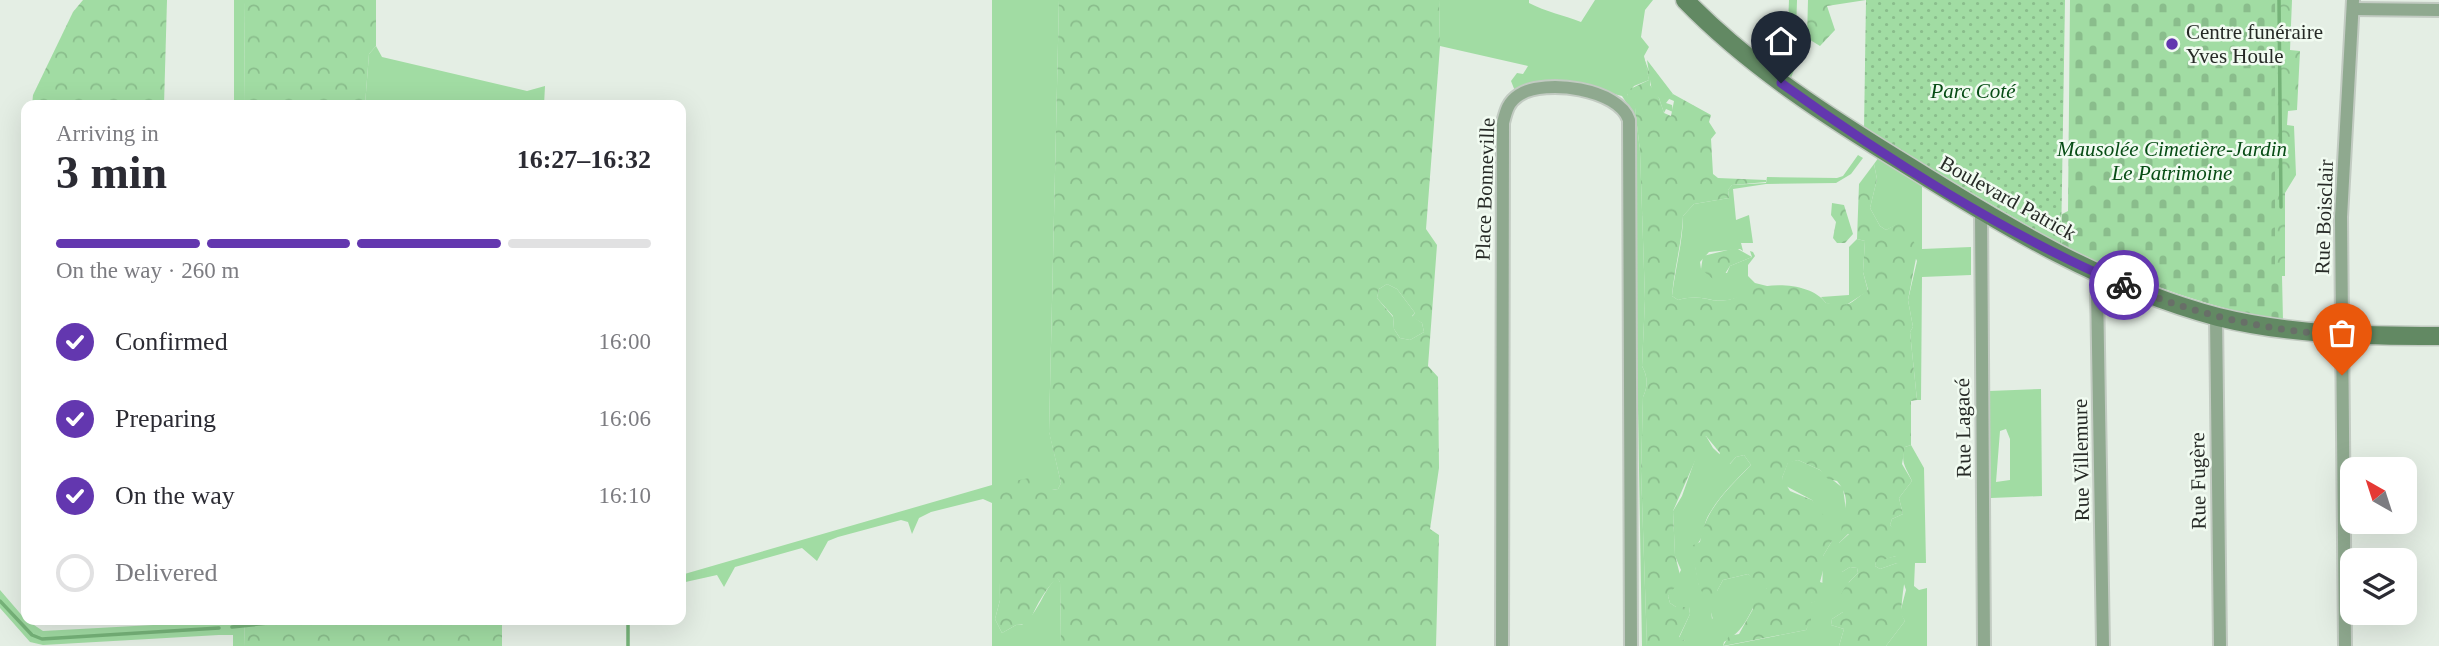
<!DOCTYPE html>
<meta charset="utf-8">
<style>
body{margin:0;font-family:Georgia,serif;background:#f2f2f3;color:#2b2b33;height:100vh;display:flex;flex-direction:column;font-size:26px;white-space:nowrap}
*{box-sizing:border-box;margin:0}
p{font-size:23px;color:#7c7c81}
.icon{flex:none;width:38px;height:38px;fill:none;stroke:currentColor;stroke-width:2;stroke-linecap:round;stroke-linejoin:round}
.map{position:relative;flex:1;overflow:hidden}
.drawer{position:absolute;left:21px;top:100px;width:665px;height:525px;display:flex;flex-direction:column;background:#fff;border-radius:14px;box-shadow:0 7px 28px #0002}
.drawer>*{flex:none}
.needle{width:46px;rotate:321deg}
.fabs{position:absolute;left:2340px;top:457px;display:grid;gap:14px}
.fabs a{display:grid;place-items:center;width:77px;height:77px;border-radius:14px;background:#fff;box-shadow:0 7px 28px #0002;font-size:35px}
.pin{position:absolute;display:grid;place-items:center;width:60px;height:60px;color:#fff;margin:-72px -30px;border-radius:50% 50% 50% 0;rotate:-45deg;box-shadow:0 0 7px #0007}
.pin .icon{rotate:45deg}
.courier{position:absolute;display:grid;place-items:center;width:70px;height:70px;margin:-35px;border:5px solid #6337af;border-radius:50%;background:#fff;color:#222;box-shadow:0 2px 9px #0007}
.headline em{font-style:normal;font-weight:600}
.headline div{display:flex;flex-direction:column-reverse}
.headline{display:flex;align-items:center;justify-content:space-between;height:119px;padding:0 35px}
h1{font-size:46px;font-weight:600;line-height:52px}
.bar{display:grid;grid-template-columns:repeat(4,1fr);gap:10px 7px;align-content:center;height:84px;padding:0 35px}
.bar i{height:9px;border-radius:5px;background:#e1e1e2}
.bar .selected{background:#6337af}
.bar p{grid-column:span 4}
ol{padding:0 35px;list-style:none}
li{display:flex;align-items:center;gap:21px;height:77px}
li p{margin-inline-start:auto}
li .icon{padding:7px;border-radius:50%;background:#6337af;color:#fff;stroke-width:4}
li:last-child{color:#7c7c81}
li i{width:38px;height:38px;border:4px solid #e1e1e2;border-radius:50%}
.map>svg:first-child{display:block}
.grass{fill:#a1dca3;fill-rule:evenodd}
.forest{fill:url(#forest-crowns);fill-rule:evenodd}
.cemetery{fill:url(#cemetery-stones)}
.park{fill:url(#park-dots)}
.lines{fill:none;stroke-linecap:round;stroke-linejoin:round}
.stream{stroke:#76b379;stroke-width:3.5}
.street-casing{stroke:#c2cbc2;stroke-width:16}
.secondary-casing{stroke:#c2cbc2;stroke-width:21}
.street{stroke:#8fa98f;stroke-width:12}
.secondary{stroke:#628963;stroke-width:18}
.done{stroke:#686f68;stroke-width:7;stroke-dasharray:0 12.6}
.route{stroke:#6337af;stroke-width:9}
.poi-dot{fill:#6337af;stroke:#f1fbf1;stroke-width:2.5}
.labels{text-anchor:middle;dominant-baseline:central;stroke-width:5;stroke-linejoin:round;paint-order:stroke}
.poi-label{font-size:21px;fill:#262a26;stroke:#f1fbf1;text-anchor:start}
.park-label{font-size:21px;font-style:italic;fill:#074c15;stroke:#f1fbf1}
.street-label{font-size:21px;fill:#262a26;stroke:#f1fbf1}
</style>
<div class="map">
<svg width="2439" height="646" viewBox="0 0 2439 646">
<defs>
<pattern id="forest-crowns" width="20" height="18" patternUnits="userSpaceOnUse" patternTransform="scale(1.75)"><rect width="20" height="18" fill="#a1dca3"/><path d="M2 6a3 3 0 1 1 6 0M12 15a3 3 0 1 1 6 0" fill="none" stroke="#8abd8c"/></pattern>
<pattern id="cemetery-stones" width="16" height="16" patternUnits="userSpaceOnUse" patternTransform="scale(1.75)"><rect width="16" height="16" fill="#a1dca3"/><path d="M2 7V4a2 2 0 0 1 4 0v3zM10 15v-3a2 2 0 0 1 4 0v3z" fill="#8abd8c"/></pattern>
<pattern id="park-dots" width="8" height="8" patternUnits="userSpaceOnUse" patternTransform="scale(1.75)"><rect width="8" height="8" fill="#a1dca3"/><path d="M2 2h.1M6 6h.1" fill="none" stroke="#8abd8c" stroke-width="1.8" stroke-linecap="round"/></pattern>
</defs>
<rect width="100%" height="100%" fill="#e4eee4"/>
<g class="grass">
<polygon points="234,0 245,0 244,105 234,105"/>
<path d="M992,0h67l-10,431 12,52 -3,6 -6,1 -53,63 1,47 -5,19 7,14 14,-8h6c18,-14 20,-33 35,-48l3,5 1,64h-69v-143l-9,-4 -52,13 -12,6 -7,16 -4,-12 -7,-2 -63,17 -10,4 -11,20 -15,-13 -67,19 -11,20 -7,-12 -36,8v-8l311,-90z"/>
<path d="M1439,0h90v3c17,9 34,12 52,19l14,-22h58l-8,10 -4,27 8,10 -5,9 5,24 -15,6 -7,9 8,12 5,44 5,148 -3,67c6,11 6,20 1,31l-2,74 6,175h-5l-9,-533 -11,-17 -49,-12 -58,7 -4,-10 6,-8 6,1 5,-8 -88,-20z"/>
<polygon points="1789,0 1797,0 1795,68 1790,80 1786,76"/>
<polygon points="376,46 382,57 527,91 545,86 544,105 365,105 369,54"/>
<polygon points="1647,60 1673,94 1666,103 1672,105 1673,112 1666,109 1664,113 1659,98 1652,92"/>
<path d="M1858,155l5,3 -12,16 -15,9 -70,1 -33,5 3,31 13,-5 4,28h-12l2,8 -3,-2 -31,3 -9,10 1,7 26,4 3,-7 22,-9 -2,-6 3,1 2,4 -7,9v11l7,7 16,4c-18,2 -27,10 -43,13 -19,3 -25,-7 -50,0l-6,-4c3,-27 11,-54 11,-80l11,-12 35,-6 -1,-8 4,-5 34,-2 1,-6 70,1 6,-2z"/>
<polygon points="1879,157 1922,182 1922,249 1971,247 1971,275 1922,277 1921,400 1917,400 1910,332 1913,327 1908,300 1917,261 1900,223 1886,230 1880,226 1870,208 1877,179 1874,164"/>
<polygon points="1857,239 1865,241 1863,272 1868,291 1843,307 1826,303 1821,297 1849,295 1849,247"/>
<polygon points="1387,284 1397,289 1415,313 1412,316 1422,323 1424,332 1410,340 1400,338 1394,329 1393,316 1377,298 1379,289"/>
<path d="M2041,389l1,107 -51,2 -2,-107zM2006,429l4,10v41l-14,2 4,-51z"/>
<path d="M1706,436l7,12 17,16 6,-7 8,-2 7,10c-16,16 -31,30 -43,51 -5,9 -4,23 -12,29l-2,15 5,25 11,16 2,18 5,-5v-23l6,-11 25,-6 5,4 -1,6 12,-7 3,2v9c-19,20 -17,40 -43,54l-1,4h-38v-5l-6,-3 11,-24 -1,-7h-13l-6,-4 -2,-7 13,-26 -6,-14 -2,-45 9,-15 20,-56z"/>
<path d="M1911,445l13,23 2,95h-11l-1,23 5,4 8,-2v58h-41l19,-25 -5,-8 6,-23 -9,-27 -17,6 -5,-3 1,-5 20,-5 3,-19 -9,-12 2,-6 11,-5 -4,-16 13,-17c-6,-14 -12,-18 -7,-34z"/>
<polygon points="1798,460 1820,470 1843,488 1849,533 1839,543 1842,572 1850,567 1857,568 1858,573 1849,582 1843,612 1832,619 1831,625 1844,629 1839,646 1725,646 1806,630 1810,621 1810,603 1822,598 1823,556 1832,541 1812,500 1784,485 1782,478 1788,462"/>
<polygon points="0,590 25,619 43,631 245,620 244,646 233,646 233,635 219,635 43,645 30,642 0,608"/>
</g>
<g class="forest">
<polygon points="83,0 167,0 164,105 32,105 33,95 73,12"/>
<polygon points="245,0 376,0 376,46 369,54 365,105 244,105"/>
<path d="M1059,0h380l1,46 -14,183 11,16 -9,121 10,11 1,91 -9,61 9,6 -3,111h-375l-1,-64 -3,-4c-11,10 -23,31 -28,46l-13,1 -14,8 -7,-14 5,-19 -6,-106 6,-10 43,-9 7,5 2,10 6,-1 3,-6 -12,-51zM1387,284l10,5 18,24 -3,4 10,6 2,9 -14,8 -10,-2 -6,-9 -1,-12 -16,-19 2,-9z"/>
<polygon points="1808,0 1866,0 1827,6 1835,30 1820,46 1807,38"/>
<polygon points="2275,0 2292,0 2290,50 2300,51 2297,110 2288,111 2287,125 2294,126 2296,175 2285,193 2285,276 2275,276"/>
<path d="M1643,55l8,22 -1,8 9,13 5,15 7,3 3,-15 -7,-3 6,-4 38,21 -2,7 7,11 -5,6 2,35 5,4 48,2v2l-34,3 -4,5 1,8 -35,6 -11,12c-1,27 -9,53 -11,80l6,4c25,-7 30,3 49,0 10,-1 17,-8 26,-11 22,-7 59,-5 73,14 27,3 20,3 42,-13l-5,-18 2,-31 -8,-2 2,-55 15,-20 3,15 -7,29 10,18 6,4 14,-8 18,26 -10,52 5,27 -3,5 7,68 -6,1v44l-6,2 -3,17 10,17 -13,17 4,16 -11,5 -2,6 21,22 -15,9 -20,6 -1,4 5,3 17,-6 11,5c-4,9 -6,33 -7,45l4,8 -19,25h-47l5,-17 -13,-4 1,-6 11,-7c-8,-17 3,-27 15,-39l-1,-5 -7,-1 -8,5 -4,-1 1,-28 10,-9 -7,-1c-4,-19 14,-29 -5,-52l-9,-2 -8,-9 -22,-10 -10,3 -6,15 8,13 22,9 22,29 -2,12 -9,15 2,7 -5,19 12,4 -1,10 -20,7v18l-5,9 -83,16 6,-10 10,-2 14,-25 1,-16 13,-5v-8l-3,-2 -3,6 -10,1 1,-7 -4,-4 -25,6 -6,11v24l-4,5c-3,-14 -7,-20 -13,-32 -6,-13 -1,-24 -14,-35l3,-6 11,-5c5,-33 29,-54 51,-77l-7,-10 -8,2 -11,12 -7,-1 -3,-5 5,-10 -14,-17 -33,75 2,44 6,24 -13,17 2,7 6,4h13l1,7 -11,23 6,4v5h-38l-6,-175 2,-74c5,-11 5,-20 -1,-31l3,-67 -5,-148 -5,-43 -8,-12 1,-6 21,-10z"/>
<polygon points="1832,203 1844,205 1853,234 1845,243 1837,243 1833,238 1836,222 1831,215"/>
<polygon points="1736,248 1752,257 1730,266 1721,280 1714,280 1701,269 1703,256"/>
<polygon points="245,620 502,620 502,646 244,646"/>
</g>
<path class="cemetery" d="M2070,0h205v275l7,1 1,45c-79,-14 -150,-41 -222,-76l1,-31 6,-3z"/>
<polygon class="park" points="1866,0 2065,0 2061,245 1864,130"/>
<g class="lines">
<g class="stream">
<polyline points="2279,0 2281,207"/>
<polyline points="0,601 32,635 42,639 219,628"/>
<polyline points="232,627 296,620"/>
<polyline points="628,646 628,620"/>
</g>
<defs>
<g id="street">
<polyline points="2353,9 2439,10"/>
<polyline points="1981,211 1984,646"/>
<polyline points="2100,274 2097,288 2103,646"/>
<polyline points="2216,316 2220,646"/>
<path d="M1502,646l1,-523c3,-12 5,-21 16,-28 26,-17 100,-6 110,25l2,526"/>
<polyline points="2345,646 2341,217 2353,0"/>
</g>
<path id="secondary" d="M1685,0c66,68 145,118 225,167 96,60 197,121 308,150 73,18 146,19 221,19"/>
</defs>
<use href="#street" class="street-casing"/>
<use href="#secondary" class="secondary-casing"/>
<use href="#street" class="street"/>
<use href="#secondary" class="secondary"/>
</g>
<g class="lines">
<path class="done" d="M2124,285c70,29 142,46 217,50l1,40"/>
<path class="route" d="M1781,83c101,73 229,154 343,202"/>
</g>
<circle class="poi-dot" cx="2172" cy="44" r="7"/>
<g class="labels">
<g class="poi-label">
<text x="2186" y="32">Centre funéraire<tspan x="2186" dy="24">Yves Houle</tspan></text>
</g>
<g class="park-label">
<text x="1973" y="91">Parc Coté</text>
<text x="2172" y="149">Mausolée Cimetière-Jardin<tspan x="2172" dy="24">Le Patrimoine</tspan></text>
</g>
<g class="street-label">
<text transform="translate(1485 189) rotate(-88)">Place Bonneville</text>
<text transform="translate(2008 198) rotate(29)">Boulevard Patrick</text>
<text transform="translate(2324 217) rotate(-88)">Rue Boisclair</text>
<text transform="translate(1963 428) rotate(-91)">Rue Lagacé</text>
<text transform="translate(2081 460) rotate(-91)">Rue Villemure</text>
<text transform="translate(2198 481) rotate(-91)">Rue Fugère</text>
</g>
</g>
</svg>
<div class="fabs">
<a><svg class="needle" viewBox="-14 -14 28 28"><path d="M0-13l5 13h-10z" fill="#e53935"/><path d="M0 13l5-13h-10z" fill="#7c7c81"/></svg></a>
<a><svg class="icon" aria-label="layers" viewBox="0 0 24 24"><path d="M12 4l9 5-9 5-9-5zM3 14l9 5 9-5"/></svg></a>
</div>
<div class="pin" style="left:2342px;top:375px;background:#ea580c"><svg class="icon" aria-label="bag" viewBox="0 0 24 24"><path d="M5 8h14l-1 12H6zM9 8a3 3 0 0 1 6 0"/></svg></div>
<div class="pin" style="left:1781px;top:83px;background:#1f2937"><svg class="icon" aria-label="home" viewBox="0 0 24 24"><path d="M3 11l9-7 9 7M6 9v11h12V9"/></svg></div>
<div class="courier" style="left:2124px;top:285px"><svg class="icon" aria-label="bike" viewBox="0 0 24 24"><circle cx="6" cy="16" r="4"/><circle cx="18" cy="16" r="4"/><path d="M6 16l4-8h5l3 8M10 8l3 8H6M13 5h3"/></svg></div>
<section class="drawer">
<div class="headline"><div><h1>3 min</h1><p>Arriving in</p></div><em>16:27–16:32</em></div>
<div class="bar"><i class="selected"></i><i class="selected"></i><i class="selected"></i><i></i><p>On the way · 260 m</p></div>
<ol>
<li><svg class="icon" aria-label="check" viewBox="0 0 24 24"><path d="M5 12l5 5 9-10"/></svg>Confirmed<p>16:00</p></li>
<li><svg class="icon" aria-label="check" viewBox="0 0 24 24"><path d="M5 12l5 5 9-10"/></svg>Preparing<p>16:06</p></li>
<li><svg class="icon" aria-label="check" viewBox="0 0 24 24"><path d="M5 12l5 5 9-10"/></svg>On the way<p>16:10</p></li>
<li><i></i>Delivered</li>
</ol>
</section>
</div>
